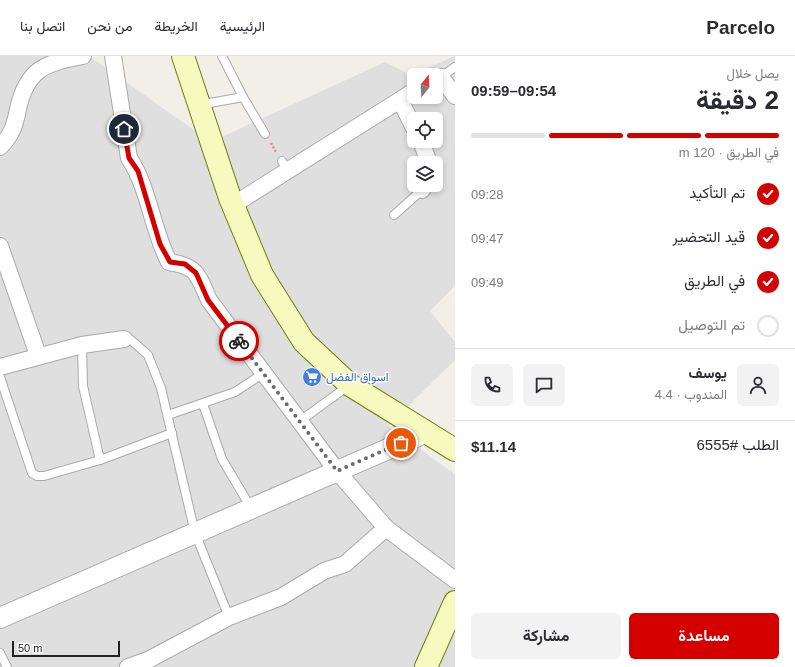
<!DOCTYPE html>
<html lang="ar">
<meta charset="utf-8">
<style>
body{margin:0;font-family:Helvetica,Vazirmatn,sans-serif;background:#f2f2f3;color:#2b2b33;direction:rtl;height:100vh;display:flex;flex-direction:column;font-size:15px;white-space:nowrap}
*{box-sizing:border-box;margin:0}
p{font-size:13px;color:#7c7c81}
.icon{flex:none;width:22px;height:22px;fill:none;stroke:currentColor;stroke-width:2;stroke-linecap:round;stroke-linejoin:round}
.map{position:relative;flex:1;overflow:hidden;direction:ltr}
.side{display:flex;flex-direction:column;background:#fff;width:340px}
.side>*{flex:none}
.needle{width:26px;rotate:18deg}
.controls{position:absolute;left:407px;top:12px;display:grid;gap:8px}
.controls a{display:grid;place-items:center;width:36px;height:36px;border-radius:6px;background:#fff;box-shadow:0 2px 6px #0003;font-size:20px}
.scale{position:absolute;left:12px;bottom:10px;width:108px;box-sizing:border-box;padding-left:4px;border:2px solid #222;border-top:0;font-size:11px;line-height:14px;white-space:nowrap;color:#222;-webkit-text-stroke:3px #fff;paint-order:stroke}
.pin{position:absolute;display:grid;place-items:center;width:34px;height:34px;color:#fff;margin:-17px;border:2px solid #fff;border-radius:50%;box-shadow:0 1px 4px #0007}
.courier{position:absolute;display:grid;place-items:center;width:40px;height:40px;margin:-20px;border:3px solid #d40000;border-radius:50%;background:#fff;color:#222;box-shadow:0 1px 5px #0007}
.head em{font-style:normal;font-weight:700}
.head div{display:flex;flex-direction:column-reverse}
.head{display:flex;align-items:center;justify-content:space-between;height:68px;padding:0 16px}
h1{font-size:26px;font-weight:700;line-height:30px}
.bar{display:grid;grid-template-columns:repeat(4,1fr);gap:6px 4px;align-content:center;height:48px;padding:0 16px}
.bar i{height:5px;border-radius:3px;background:#e1e1e2}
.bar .on{background:#d40000}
.bar p{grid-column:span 4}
.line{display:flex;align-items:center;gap:10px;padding:0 16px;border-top:1px solid #e1e1e2}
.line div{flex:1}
.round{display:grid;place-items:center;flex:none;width:42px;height:42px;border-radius:6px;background:#f2f2f3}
ol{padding:0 16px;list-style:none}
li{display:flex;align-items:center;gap:12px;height:44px}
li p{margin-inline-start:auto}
li .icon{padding:4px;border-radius:50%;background:#d40000;color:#fff;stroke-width:4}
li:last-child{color:#7c7c81}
li i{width:22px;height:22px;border:2px solid #e1e1e2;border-radius:50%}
.action{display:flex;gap:8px;margin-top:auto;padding:8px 16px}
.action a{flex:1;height:46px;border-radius:6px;background:#d40000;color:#fff;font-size:16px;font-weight:700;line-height:46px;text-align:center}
.action a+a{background:#f2f2f3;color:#2b2b33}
header{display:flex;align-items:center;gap:24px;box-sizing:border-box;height:56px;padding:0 20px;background:#fff;border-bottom:1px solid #e1e1e2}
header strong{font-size:19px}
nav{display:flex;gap:22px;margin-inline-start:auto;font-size:14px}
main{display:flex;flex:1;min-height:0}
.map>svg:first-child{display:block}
.residential{fill:#e0dfdf;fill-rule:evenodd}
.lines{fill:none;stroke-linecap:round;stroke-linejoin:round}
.service-casing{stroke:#a9a9a9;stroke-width:10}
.minor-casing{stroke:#a9a9a9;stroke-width:18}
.tertiary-casing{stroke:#a9a9a9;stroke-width:22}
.secondary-casing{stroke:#707d05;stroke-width:24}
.path{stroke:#fa8072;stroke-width:2.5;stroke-dasharray:2 2;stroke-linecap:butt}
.service{stroke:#fff;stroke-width:8}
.minor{stroke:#fff;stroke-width:16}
.tertiary{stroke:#fff;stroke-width:20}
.secondary{stroke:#f7fabf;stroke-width:22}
.done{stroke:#6b6a68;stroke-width:4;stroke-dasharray:0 7.2}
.route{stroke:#d40000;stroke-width:5}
.labels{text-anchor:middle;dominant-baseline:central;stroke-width:3;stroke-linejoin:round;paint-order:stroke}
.shop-label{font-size:12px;fill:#366cbe;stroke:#fff;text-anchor:start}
</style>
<header>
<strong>Parcelo</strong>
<nav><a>الرئيسية</a><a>الخريطة</a><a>من نحن</a><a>اتصل بنا</a></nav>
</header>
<main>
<section class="side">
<div class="head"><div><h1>2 دقيقة</h1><p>يصل خلال</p></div><em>09:54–09:59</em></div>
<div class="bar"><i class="on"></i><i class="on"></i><i class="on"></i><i></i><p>في الطريق · 120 m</p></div>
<ol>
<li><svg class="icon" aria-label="check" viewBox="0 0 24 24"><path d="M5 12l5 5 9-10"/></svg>تم التأكيد<p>09:28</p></li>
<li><svg class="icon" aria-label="check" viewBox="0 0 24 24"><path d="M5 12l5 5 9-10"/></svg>قيد التحضير<p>09:47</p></li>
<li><svg class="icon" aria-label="check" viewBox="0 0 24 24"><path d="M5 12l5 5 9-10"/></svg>في الطريق<p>09:49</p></li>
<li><i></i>تم التوصيل</li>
</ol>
<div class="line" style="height:72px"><a class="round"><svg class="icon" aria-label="person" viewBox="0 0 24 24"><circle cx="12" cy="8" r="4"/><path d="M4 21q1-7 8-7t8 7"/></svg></a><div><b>يوسف</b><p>المندوب · 4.4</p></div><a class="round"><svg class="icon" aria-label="chat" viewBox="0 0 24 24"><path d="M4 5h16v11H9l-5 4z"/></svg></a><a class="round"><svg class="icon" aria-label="phone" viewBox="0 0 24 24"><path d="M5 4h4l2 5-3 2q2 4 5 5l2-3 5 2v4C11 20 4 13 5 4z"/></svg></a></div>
<div class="line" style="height:52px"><div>الطلب #6555</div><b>$11.14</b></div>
<div class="action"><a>مساعدة</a><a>مشاركة</a></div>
</section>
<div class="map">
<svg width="455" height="611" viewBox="0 0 455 611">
<rect width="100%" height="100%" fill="#f2efe9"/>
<path class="residential" d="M0,0h89l122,86 174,-80 26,13 44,-19v230l-25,25 25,31v18l-67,66 67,48v193h-455zM414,19h22v22h-22zM414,63h22v22h-22zM414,107h22v22h-22z"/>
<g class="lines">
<defs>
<g id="service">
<polyline points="222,0 243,41"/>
<polyline points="441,21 455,11"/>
<polyline points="199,49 243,41 265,78"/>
<polyline points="282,105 287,114"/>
<polyline points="394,159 422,134"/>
<polyline points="124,283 131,284 148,299 161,332 195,477 229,561"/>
<polyline points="82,289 83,330 100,404"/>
<polyline points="0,321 32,417 37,420 44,420 100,404 172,377"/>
<polyline points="203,348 222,403 251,452"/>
<polyline points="168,359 235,336 264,317"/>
<polyline points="300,365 348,330"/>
<polyline points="0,597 7,611"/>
</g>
<g id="minor">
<path d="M113,0l16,102c20,30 23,71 40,104 29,4 29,14 40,38l128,171 49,57 69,52"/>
<polyline points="436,23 441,21 455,40"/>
<polyline points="400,44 414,35"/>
<polyline points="421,85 429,107"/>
<path d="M0,91c12,-12 15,-22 18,-38 9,-41 28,-46 65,-53"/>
<polyline points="422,134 425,129"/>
<polyline points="233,149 400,44 414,72"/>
<polyline points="0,190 38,299"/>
<polyline points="0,311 82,289 124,283"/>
<polyline points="128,611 148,604 229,561 281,541 324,515 345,508 386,472"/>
</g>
<polyline id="tertiary" points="0,562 427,376"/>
<g id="secondary">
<polyline points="183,0 230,142 262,219 304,286 350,329 455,394"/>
<polyline points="426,611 455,546"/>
</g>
</defs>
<use href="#service" class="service-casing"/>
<use href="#minor" class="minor-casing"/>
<use href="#tertiary" class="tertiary-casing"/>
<use href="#secondary" class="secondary-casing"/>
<polyline class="path" points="271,87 276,96"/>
<use href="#service" class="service"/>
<use href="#minor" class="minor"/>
<use href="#tertiary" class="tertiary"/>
<use href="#secondary" class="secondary"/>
</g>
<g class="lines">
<polyline class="done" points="239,285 337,415 401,387"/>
<polyline class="route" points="124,73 129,102 138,115 160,188 170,206 185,208 196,217 208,244 239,285"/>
</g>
<defs>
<symbol id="supermarket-disc" viewBox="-11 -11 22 22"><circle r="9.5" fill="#3f7fe0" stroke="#fff"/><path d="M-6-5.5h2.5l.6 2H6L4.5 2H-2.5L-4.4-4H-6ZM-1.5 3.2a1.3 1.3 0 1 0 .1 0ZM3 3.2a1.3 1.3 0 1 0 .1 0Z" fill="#fff"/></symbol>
</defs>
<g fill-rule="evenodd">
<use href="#supermarket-disc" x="301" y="310" width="22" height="22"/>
</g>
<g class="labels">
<g class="shop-label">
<text x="326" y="321">اسواق الفضل</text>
</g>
</g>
</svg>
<div class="controls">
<a><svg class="needle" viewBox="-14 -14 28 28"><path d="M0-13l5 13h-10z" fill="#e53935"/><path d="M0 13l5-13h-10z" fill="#7c7c81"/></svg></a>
<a><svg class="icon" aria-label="locate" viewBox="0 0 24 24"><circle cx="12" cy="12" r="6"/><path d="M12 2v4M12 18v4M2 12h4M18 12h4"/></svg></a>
<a><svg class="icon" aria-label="layers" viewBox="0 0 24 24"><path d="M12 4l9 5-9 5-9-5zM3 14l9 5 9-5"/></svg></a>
</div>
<div class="scale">50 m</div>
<div class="pin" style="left:401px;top:387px;background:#ea580c"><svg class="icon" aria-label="bag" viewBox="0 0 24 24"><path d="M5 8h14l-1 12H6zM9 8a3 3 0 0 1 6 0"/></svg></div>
<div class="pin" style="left:124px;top:73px;background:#1f2937"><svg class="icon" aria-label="home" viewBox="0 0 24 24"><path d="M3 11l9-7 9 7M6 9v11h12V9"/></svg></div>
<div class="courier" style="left:239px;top:285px"><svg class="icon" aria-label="bike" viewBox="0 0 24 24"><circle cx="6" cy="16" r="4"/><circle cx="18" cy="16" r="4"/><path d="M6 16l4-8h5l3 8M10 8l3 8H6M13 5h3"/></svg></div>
</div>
</main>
